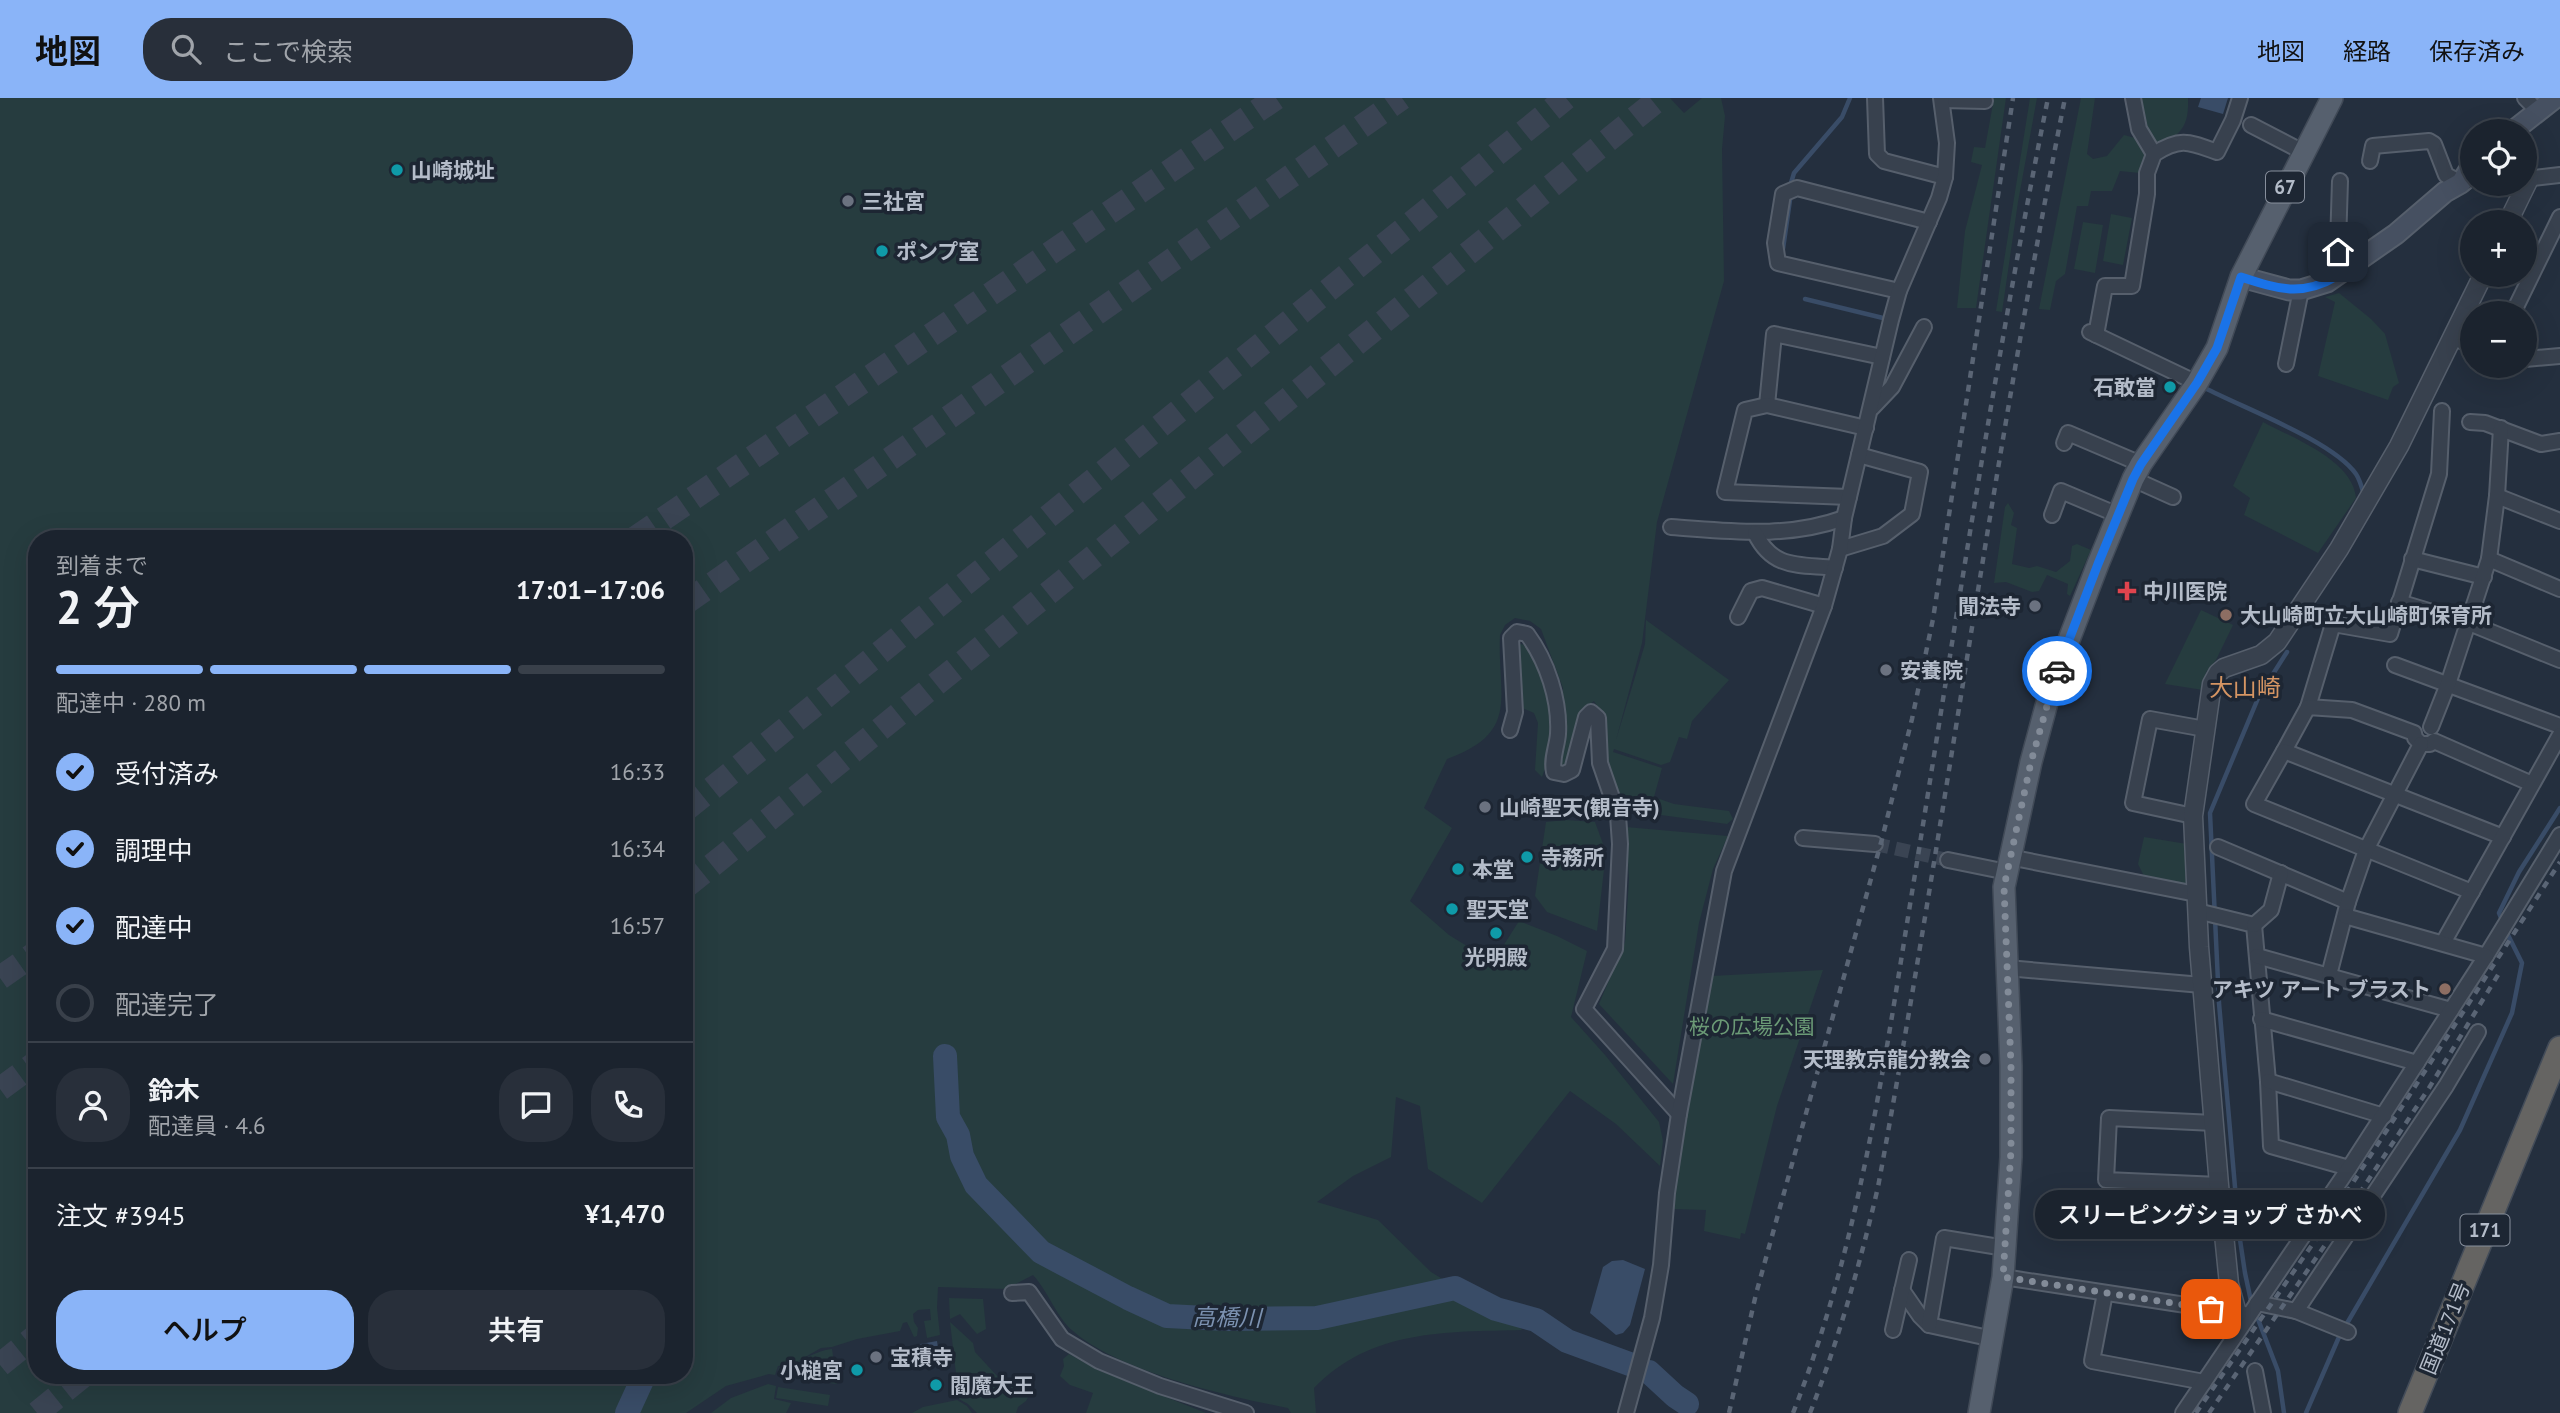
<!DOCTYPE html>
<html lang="ja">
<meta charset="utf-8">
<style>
body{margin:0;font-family:"PT Sans","Noto Sans JP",sans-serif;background:#282f3a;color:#f1f3f6;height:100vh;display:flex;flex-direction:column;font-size:26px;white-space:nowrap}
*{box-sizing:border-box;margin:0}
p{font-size:23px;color:#a0a4aa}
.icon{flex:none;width:38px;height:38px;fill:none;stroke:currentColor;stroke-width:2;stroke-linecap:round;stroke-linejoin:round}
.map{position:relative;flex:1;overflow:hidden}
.panel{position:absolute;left:28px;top:432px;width:665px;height:854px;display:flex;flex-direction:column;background:#1b232e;border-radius:28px;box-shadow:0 7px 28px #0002,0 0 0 2px #39404a}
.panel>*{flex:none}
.tools{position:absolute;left:2460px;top:21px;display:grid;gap:14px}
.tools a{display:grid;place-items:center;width:77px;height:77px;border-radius:50%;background:#1b232e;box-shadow:0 7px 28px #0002,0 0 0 2px #39404a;font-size:35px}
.pin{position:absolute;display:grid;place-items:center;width:60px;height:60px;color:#fff;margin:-30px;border-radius:14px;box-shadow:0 4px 10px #0006}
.courier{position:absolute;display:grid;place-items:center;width:70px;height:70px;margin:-35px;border:5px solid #1a73e8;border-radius:50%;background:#fff;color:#222;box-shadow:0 2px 9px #0007}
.bubble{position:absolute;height:49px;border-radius:24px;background:#1b232e;box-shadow:0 7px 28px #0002,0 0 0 2px #39404a;font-size:23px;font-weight:600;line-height:49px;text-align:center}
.overview em{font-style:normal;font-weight:600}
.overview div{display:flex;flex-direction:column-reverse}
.overview{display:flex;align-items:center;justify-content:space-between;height:119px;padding:0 28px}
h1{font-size:46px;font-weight:600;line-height:52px}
.bar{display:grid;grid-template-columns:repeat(4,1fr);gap:10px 7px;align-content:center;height:84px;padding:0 28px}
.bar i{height:9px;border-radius:5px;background:#39404a}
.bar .selected{background:#8ab4f8}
.bar p{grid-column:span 4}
.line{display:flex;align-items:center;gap:18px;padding:0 28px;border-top:2px solid #39404a}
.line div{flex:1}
.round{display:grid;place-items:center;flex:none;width:74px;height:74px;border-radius:28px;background:#282f3a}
ol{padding:0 28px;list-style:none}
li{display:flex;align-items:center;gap:21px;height:77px}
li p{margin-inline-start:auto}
li .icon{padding:7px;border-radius:50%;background:#8ab4f8;color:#111;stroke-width:4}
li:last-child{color:#a0a4aa}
li i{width:38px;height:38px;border:4px solid #39404a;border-radius:50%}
.action{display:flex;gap:14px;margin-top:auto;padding:14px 28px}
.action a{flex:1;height:80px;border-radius:28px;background:#8ab4f8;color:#111;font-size:28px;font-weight:600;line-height:80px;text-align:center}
.action a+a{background:#282f3a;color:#f1f3f6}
header{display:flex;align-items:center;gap:42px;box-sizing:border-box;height:98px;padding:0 35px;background:#8ab4f8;color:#111}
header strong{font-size:33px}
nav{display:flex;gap:38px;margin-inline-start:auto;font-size:24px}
.search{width:490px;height:63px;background:#282f3a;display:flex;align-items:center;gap:18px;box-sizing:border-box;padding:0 24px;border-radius:28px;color:#a0a4aa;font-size:26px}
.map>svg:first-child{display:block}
.green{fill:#263c3f;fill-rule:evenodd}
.water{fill:#394c67}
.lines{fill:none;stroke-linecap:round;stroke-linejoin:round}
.stream{stroke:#394c67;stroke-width:4.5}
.river{stroke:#394c67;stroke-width:24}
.minor-tunnel{stroke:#3a4453;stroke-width:14;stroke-dasharray:14 7;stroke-linecap:butt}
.motorway-tunnel{stroke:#3a4453;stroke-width:24;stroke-dasharray:24 12;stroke-linecap:butt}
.minor-casing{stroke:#565f6c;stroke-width:18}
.tertiary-casing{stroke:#565f6c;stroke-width:21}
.secondary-casing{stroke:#565f6c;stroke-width:23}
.primary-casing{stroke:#414a57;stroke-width:24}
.trunk-casing{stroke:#434c59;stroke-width:26}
.minor{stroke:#38414e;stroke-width:14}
.tertiary{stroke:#38414e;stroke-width:18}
.secondary{stroke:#465061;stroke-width:19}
.primary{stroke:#56606e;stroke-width:21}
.trunk{stroke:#656462;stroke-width:23}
.rail{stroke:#5a6575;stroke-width:4.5;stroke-dasharray:7 7;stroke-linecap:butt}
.done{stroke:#828b98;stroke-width:7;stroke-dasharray:0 12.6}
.route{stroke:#1a73e8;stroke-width:9}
.culture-dot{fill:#0f9aa8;stroke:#1d2633;stroke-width:2.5}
.worship-dot{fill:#6b7280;stroke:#1d2633;stroke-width:2.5}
.health-dot{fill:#e0444e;stroke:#1d2633;stroke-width:2.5}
.education-dot{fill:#8d6e63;stroke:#1d2633;stroke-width:2.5}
.labels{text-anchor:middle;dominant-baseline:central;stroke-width:7;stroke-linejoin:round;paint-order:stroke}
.shield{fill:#1d2633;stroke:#878f9c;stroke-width:2}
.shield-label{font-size:19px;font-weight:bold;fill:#b4bcc9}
.poi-label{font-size:21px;font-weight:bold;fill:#b4bcc9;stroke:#1d2633;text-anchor:start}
.park-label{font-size:21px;fill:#6b9a76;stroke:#1d2633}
.street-label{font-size:21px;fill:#b4bcc9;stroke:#1d2633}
.water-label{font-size:23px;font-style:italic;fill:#7c92b1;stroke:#1d2633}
.quarter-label{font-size:24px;fill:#d59563;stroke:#1d2633}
</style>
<header>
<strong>地図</strong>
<div class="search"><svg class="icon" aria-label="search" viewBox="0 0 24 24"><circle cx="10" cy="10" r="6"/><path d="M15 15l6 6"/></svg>ここで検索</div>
<nav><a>地図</a><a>経路</a><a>保存済み</a></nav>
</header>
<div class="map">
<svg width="2560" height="1315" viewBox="0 0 2560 1315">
<rect width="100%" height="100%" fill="#242f3e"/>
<g class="green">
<path d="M0,0h1670l14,15 18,-15h19l4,18 -3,33 2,132 -67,241 -15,121 -26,97 29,-96 1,-24 83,60 -37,41 -5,18 -8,-2 -9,25 -9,3 -47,-16 -1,3 49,16 -8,29 20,7 55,7 4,8 -6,5 -103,-14 -19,-48v-43l-11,-18 -14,10 -15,58 -7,-1 5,-40v-40l-22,-59 -11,-8 -15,-3 -10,7 -5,10c-3,62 21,97 -53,124l-23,49 28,20 -42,73 39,34 44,27 26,-41 38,15 30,15 -16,66 34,38 54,67 4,19 -3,25 -44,-42 -46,-33 -88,112 -54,-34 -8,-63 -24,-9 -5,60 -38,19 -36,26 61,18 53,52 62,38 20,8 9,12c-76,2 -151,-1 -208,58l2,25h-25l-3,-5c-61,-12 -168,-36 -215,-77 -16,-13 -25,-40 -40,-56l-27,14 -68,-2 -1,21 3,27 -13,3 -3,-17 7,-1 -1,-11 -12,1 -5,4 1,8 4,6 -1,8 -3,1 -7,-15 -4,1 -3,8 -43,8 -25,8 -11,1 -28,16 -15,2 -3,9 -6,-1 -43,12 -40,27h-686zM37,441h647v837h-647z"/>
<polygon points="1994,0 2006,0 1976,210 1957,210 1965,133 1982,67 1971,64 1974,49 1985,50"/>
<polygon points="2030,0 2037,0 2018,104 2002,214 1996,213"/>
<polygon points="2081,0 2095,0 2087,56 2093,61 2107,58 2124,37 2135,40 2147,55 2140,75 2120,73 2112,93 2091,93 2088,108 2077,108 2065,176 2056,183 2050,212 2039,211"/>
<path d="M2138,0h50c1,28 -6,36 -30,48l-12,-18 -3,-18z"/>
<polygon points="2111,116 2132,120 2123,167 2103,163"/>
<polygon points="2083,124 2103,127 2095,175 2074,171"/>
<polygon points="2339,195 2371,221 2385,236 2399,285 2393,289 2388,302 2318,278 2335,204 2325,199"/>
<path d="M2263,324c29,16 90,38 93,76l-38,55 -74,-38 6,-17 -17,-12z"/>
<polygon points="2008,405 2014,415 2011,427 2017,430 2012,466 2029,470 2037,468 2056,474 2070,463 2072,448 2077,446 2091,452 2070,498 2067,496 2068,486 2047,477 2039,493 2032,494 2006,484 1994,485 2005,409"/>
<polygon points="2201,512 2233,527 2216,562 2206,574 2203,592 2165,586"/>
<path d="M1518,546l10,1c22,42 31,87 14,132l-7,-7 3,-47 -4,-10 -12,-5z"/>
<polygon points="1566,722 1595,724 1606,754 1597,833 1547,814 1535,798 1546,724"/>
<polygon points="1626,729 1728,738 1713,771 1699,825 1673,986 1599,906 1625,844 1629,781"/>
<polygon points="2144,739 2187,746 2189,783 2184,788 2145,780 2138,766"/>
<polygon points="1823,872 1777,1008 1745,1136 1741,1135 1740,1141 1704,1133 1706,1112 1673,1111 1677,1070 1712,878"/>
<polygon points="949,1200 983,1201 986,1231 977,1236 960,1216 950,1221"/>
<polygon points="950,1224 973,1245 975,1254 998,1279 1018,1284 1030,1296 1026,1303 1018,1309 1016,1315 977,1315 968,1306 959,1301"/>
<path d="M832,1251l5,35 -60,-8 2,-9c20,-2 33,-16 53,-18z"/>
<polygon points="1069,1256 1098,1272 1206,1315 1086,1315 1093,1295 1070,1287 1060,1278 1064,1268 1063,1261"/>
<polygon points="768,1286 776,1288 774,1301 791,1305 786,1315 711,1315 731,1300"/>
<polygon points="778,1289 830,1297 828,1308 776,1300"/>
<polygon points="957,1302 967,1308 972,1315 912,1315 923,1309"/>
</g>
<g class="water">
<polygon points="2201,0 2228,0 2223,16 2198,9"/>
<polygon points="1623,1162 1645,1171 1630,1227 1623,1235 1616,1237 1590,1215 1603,1169 1612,1163"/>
<polygon points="937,1243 940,1264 918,1268 915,1247"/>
</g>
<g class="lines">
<g class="stream">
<polyline points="1791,85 1794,75 1842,19 1850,0"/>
<polyline points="1783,151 1790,102"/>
<polyline points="1805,201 1883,220"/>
<path d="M2205,290c38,20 128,53 151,86 4,6 6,14 8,21"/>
<polyline points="2503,825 2499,815 2519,774 2560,710"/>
<polyline points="2252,1208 2245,1175 2239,1135 2219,905 2210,715 2259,598 2287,554"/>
<polyline points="2256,1216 2278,1273 2284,1315"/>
<polyline points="2306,1315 2339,1239 2460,1032 2512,915 2522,865 2506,833"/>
</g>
<g class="river">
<polyline points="945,958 948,1019 958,1037 962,1058 976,1087 1041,1154 1128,1200 1167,1218 1227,1221 1317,1220 1455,1190 1496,1211 1536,1222 1567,1243 1635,1268"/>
<polyline points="1649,1274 1675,1298 1687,1306"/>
<polyline points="627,1315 644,1278"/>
</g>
<polyline class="minor-tunnel" points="1875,746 1948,762"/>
<g class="motorway-tunnel">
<polyline points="634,441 1276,0"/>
<polyline points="684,506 1402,0"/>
<polyline points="684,713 1566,0"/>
<polyline points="684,790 1660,0"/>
<polyline points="0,880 37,854"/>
<polyline points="0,991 37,964"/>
<polyline points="0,1267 37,1237"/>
<polyline points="37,1315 83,1278"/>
</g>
<defs>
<g id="minor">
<polyline points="1875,0 1877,56 1884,63 1945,79"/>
<polyline points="2133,0 2139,31 2154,56"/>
<polyline points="2525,0 2538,13"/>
<polyline points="1942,2 1985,3"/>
<polyline points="2251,27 2303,54"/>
<polyline points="2370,63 2373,48 2429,43 2434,46 2446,77 2461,85 2466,84"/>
<polyline points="2525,81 2560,77"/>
<polyline points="2337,178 2340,83"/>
<polyline points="1899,193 1778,165 1775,145 1783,96 1797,90 1929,124"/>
<polyline points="2513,215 2560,119"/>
<polyline points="2090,234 2197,285"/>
<path d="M2096,237l9,-49h27l15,-92v-21l7,-19c27,-17 35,-12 63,-2l16,-32 7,-22"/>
<polyline points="2452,240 2473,247"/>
<polyline points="2525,261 2560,258"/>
<polyline points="2286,266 2301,192"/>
<polyline points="1767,307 1774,236 1882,259"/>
<polyline points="1872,310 1892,289 1924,229"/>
<polyline points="2470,324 2485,325 2541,346 2560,343"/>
<polyline points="2064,345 2068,335 2141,366"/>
<polyline points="2133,381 2173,399"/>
<polyline points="2497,398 2560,423"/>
<polyline points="1849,399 1725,394 1745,312 1767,307 1866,330"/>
<polyline points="2052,417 2061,393 2118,417"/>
<path d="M1671,429c60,4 115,12 173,-9"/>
<path d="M1755,435c18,37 44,31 80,35"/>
<polyline points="1840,451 1883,438 1912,416 1920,374 1859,357"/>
<polyline points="2412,461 2484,479"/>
<polyline points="2489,461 2560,491"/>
<polyline points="2399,504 2469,525 2560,562"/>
<polyline points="1738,519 1751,493 1762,490 1824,508"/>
<polyline points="2395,567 2560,628"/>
<polyline points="2308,609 2333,526 2390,536 2439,376 2442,313"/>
<polyline points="2431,629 2448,586 2489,461 2497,398 2501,330"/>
<path d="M1510,632l5,-18 -4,-74 6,-6 10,2c20,27 33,66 31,100 -1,13 -7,25 -4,38l10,2 8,-4 14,-53 5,-5 7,6 2,45 18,52 2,29 -5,105 -31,60 95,105"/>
<polyline points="2421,646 2430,646 2434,643 2532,686"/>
<polyline points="2284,653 2308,609 2352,612 2414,635 2415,640 2421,646"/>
<polyline points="2193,718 2133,705 2150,621 2205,631"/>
<polyline points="1803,740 1875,746"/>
<polyline points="2218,749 2348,804"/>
<polyline points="2009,759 2196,796"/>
<polyline points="1948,762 2007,774"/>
<polyline points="2472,794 2254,706 2284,653 2503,739"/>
<polyline points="2197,813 2254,827 2268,983 2271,1048 2349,1070"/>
<polyline points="2254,827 2271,812 2281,775"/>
<polyline points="2443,845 2560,637"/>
<polyline points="2257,858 2451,912"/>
<polyline points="2486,858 2560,737"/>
<polyline points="2007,870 2202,887"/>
<polyline points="2329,877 2348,804 2366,752 2421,646"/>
<polyline points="2261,921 2417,965"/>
<polyline points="2268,983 2384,1018"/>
<polyline points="2214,1025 2109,1020 2106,1082 2219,1087"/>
<polyline points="2003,1179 2244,1216"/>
<polyline points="1902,1192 1920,1218 1929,1227 1993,1241"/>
<polyline points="1012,1195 1029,1194 1062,1241 1099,1263 1160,1288 1246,1315"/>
<polyline points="2105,1195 2092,1263 2204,1284"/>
<polyline points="2257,1205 2296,1213 2348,1234"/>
<polyline points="2296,1213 2446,988 2478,934"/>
<polyline points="1929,1227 1944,1140 2005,1150"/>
<polyline points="1893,1232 1909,1162"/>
<polyline points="2255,1273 2263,1315"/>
<polyline points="1626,1315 1652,1220 1661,1167 1667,1095 1679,1016 1724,773 1824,508 1840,451 1844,420 1891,222 1899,193 1939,100 1945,79 1947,45 1941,0"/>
<polyline points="2183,1315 2349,1070 2486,858 2345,818"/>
</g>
<g id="tertiary">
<polyline points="2508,124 2529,81"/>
<polyline points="2237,1215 2229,1186 2219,1087 2199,849 2193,718 2212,586 2218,575 2224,570 2261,557 2277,544 2339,451 2399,348 2483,177"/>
</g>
<g id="secondary">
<polyline points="2513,33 2555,0"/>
<polyline points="2241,179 2289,192 2301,192 2327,184 2396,136 2445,94 2461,85 2473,66"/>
</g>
<polyline id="primary" points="1979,1315 2003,1179 2011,1059 2011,968 2004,789 2031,664 2052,586 2098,466 2133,381 2141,366 2197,285 2217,250 2241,179 2332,0"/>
<polyline id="trunk" points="2410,1315 2560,950"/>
</defs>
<use href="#minor" class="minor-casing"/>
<use href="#tertiary" class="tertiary-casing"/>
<use href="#secondary" class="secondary-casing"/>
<use href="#primary" class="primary-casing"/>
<use href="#trunk" class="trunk-casing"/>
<use href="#minor" class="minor"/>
<use href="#tertiary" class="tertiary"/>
<use href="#secondary" class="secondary"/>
<use href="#primary" class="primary"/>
<use href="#trunk" class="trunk"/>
<g class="rail">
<polyline points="1729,1315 1756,1196 1882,741 1912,621 1933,521 2013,0"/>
<path d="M1793,1315c70,-177 93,-365 124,-551 41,-255 80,-511 131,-764"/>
<path d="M1810,1315c29,-74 50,-149 68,-226 67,-362 115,-728 187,-1089"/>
<polyline points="2196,1315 2323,1131 2560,764"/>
<polyline points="2209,1315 2336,1131 2429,990 2501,872"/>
</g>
</g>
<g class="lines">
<polyline class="done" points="2057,573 2031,664 2004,789 2011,968 2011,1052 2003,1179 2211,1211"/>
<path class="route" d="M2057,573l41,-107 35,-85 8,-15 56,-81 20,-35 24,-71c37,12 61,20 96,-1l1,-24"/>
</g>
<g class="culture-dot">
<circle cx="397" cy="72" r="7"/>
<circle cx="882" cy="153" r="7"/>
<circle cx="2170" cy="289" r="7"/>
<circle cx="1527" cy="759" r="7"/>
<circle cx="1458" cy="771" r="7"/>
<circle cx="1452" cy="811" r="7"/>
<circle cx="1496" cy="835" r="7"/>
<circle cx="857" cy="1272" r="7"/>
<circle cx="936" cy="1287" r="7"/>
</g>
<g class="worship-dot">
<circle cx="848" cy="103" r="7"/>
<circle cx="2035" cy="508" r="7"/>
<circle cx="1886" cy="572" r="7"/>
<circle cx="1485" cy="709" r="7"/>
<circle cx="1985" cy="961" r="7"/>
<circle cx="876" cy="1259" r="7"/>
</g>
<path class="health-dot" d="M2123.5 482.5h7v7h7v7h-7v7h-7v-7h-7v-7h7z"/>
<g class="education-dot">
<circle cx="2226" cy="517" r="7"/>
<circle cx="2445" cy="891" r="7"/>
</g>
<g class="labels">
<g class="shield">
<rect x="2266" y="73.5" width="38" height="31" rx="5"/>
<rect x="2460.5" y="1116.5" width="49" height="31" rx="5"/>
</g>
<g class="shield-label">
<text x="2285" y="89">67</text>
<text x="2485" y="1132">171</text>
</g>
<g class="poi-label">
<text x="411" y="72">山崎城址</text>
<text x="862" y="103">三社宮</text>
<text x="896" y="153">ポンプ室</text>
<text x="2156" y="289" text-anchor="end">石敢當</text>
<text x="2143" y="493">中川医院</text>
<text x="2021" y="508" text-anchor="end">聞法寺</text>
<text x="2240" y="517">大山崎町立大山崎町保育所</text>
<text x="1900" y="572">安養院</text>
<text x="1499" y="709">山崎聖天(観音寺)</text>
<text x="1541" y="759">寺務所</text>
<text x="1472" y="771">本堂</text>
<text x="1466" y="811">聖天堂</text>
<text x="1496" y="859" text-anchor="middle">光明殿</text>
<text x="2431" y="891" text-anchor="end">アキツ アート ブラスト</text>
<text x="1971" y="961" text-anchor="end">天理教京龍分教会</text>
<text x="890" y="1259">宝積寺</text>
<text x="843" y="1272" text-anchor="end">小槌宮</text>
<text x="950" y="1287">閻魔大王</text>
</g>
<g class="park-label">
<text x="1752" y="928">桜の広場公園</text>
</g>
<g class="street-label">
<text transform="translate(2445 1230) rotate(-68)">国道171号</text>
</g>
<g class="water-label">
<text transform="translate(1227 1219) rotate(1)">高橋川</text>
</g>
<g class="quarter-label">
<text x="2245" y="589">大山崎</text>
</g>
</g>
</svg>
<div class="tools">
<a><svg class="icon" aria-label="locate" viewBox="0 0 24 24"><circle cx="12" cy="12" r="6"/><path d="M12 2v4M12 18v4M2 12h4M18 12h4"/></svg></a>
<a>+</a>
<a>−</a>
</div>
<div class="pin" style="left:2211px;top:1211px;background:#ea580c"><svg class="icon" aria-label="bag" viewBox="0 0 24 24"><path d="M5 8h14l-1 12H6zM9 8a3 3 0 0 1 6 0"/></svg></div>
<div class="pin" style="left:2338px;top:154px;background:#1f2937"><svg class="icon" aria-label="home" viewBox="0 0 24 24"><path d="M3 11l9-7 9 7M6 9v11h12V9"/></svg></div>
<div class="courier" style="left:2057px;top:573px"><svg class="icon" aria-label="car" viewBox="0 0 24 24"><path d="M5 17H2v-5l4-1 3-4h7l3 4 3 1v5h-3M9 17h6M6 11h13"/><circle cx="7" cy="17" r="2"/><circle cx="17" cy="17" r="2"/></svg></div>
<div class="bubble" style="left:2035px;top:1092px;width:350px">スリーピングショップ さかべ</div>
<section class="panel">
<div class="overview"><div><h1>2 分</h1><p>到着まで</p></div><em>17:01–17:06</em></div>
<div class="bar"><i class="selected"></i><i class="selected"></i><i class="selected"></i><i></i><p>配達中 · 280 m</p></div>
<ol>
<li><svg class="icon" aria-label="check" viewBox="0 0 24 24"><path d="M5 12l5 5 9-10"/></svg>受付済み<p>16:33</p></li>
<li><svg class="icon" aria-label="check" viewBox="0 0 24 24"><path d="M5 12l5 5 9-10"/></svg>調理中<p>16:34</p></li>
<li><svg class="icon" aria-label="check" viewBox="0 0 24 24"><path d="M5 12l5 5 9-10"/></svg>配達中<p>16:57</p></li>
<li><i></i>配達完了</li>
</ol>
<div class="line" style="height:126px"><a class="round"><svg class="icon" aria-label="person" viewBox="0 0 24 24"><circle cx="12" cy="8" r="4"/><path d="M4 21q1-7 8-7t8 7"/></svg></a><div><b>鈴木</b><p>配達員 · 4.6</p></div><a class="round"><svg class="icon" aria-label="chat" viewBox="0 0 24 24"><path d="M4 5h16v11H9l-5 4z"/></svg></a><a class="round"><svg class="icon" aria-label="phone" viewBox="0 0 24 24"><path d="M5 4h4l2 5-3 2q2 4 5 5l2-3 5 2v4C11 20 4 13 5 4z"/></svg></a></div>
<div class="line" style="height:91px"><div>注文 #3945</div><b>¥1,470</b></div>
<div class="action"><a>ヘルプ</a><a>共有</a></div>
</section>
</div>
